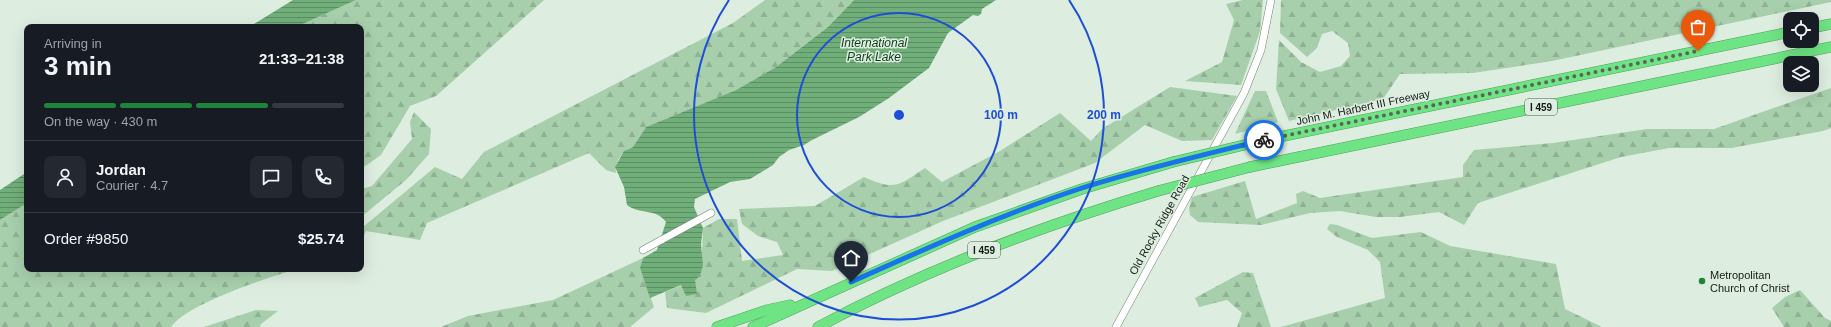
<!DOCTYPE html>
<meta charset="utf-8">
<style>
body{margin:0;font-family:Arial,sans-serif;background:#242831;color:#f1f3f6;height:100vh;display:flex;flex-direction:column;font-size:15px;white-space:nowrap}
*{box-sizing:border-box;margin:0}
p{font-size:13px;color:#9ea1a6}
.icon{flex:none;width:22px;height:22px;fill:none;stroke:currentColor;stroke-width:2;stroke-linecap:round;stroke-linejoin:round}
.map{position:relative;flex:1;overflow:hidden}
.panel{position:absolute;left:24px;top:24px;width:340px;height:248px;display:flex;flex-direction:column;background:#171b24;border-radius:8px;box-shadow:0 4px 16px #0002}
.panel>*{flex:none}
.buttons{position:absolute;left:1783px;top:12px;display:grid;gap:8px}
.buttons a{display:grid;place-items:center;width:36px;height:36px;border-radius:8px;background:#171b24;box-shadow:0 4px 16px #0002;font-size:20px}
.pin{position:absolute;display:grid;place-items:center;width:34px;height:34px;color:#fff;margin:-41px -17px;border-radius:50% 50% 50% 0;rotate:-45deg;box-shadow:0 0 4px #0007}
.pin .icon{rotate:45deg}
.courier{position:absolute;display:grid;place-items:center;width:40px;height:40px;margin:-20px;border:3px solid #1a73e8;border-radius:50%;background:#fff;color:#222;box-shadow:0 1px 5px #0007}
.head em{font-style:normal;font-weight:700}
.head div{display:flex;flex-direction:column-reverse}
.head{display:flex;align-items:center;justify-content:space-between;height:68px;padding:0 20px}
h1{font-size:26px;font-weight:700;line-height:30px}
.bar{display:grid;grid-template-columns:repeat(4,1fr);gap:6px 4px;align-content:center;height:48px;padding:0 20px}
.bar i{height:5px;border-radius:3px;background:#363941}
.bar .on{background:#1d8439}
.bar p{grid-column:span 4}
.line{display:flex;align-items:center;gap:10px;padding:0 20px;border-top:1px solid #363941}
.line div{flex:1}
.round{display:grid;place-items:center;flex:none;width:42px;height:42px;border-radius:8px;background:#242831}
.map>svg:first-child{display:block}
.forest{fill:url(#forest-firs)}
.water{fill:url(#water-rules)}
.lines{fill:none;stroke-linecap:round;stroke-linejoin:round}
.minor-casing{stroke:#768477;stroke-width:8}
.highway-casing{stroke:#509e5e;stroke-width:11}
.minor{stroke:#fff;stroke-width:7}
.highway{stroke:#6fe484;stroke-width:10}
.highway-bridge-casing{stroke:#509e5e;stroke-width:11;stroke-linecap:butt}
.highway-bridge{stroke:#6fe484;stroke-width:10}
.done{stroke:#5c645c;stroke-width:4;stroke-dasharray:0 7.2}
.route{stroke:#1a73e8;stroke-width:5}
.ring{fill:none;stroke:#1d4ed8;stroke-width:2}
.poi-dot{fill:#1d8439;stroke:#ddeddf;stroke-width:1.5}
.labels{text-anchor:middle;dominant-baseline:central;stroke-width:3;stroke-linejoin:round;paint-order:stroke}
.shield{fill:#ddeddf;stroke:#525a52;stroke-width:1}
.shield-label{font-size:10px;font-weight:bold;fill:#161b16}
.street-label{font-size:11px;fill:#161b16;stroke:#ddeddf}
.poi-label{font-size:11px;fill:#161b16;stroke:#ddeddf;text-anchor:start}
.water-label{font-size:12px;font-style:italic;fill:#0e3b19;stroke:#ddeddf}
.centre{fill:#1d4ed8;stroke:#ddeddf;stroke-width:2}
.ring-label{font-size:12px;text-anchor:middle;font-weight:bold;fill:#1d4ed8;stroke:#ddeddf;stroke-width:3;stroke-linejoin:round;paint-order:stroke}
</style>
<div class="map">
<svg width="1831" height="327" viewBox="0 0 1831 327">
<defs>
<pattern id="forest-firs" width="22" height="20" patternUnits="userSpaceOnUse"><rect width="22" height="20" fill="#a7cfac"/><path d="M5 1l3.5 6h-7zM16 11l3.5 6h-7z" fill="#8fb193"/></pattern>
<pattern id="water-rules" width="6" height="5" patternUnits="userSpaceOnUse"><rect width="6" height="5" fill="#71af7a"/><path d="M0 2.5h6" fill="none" stroke="#5c8e63"/></pattern>
</defs>
<rect width="100%" height="100%" fill="#ddeddf"/>
<g class="forest">
<polygon points="356,0 544,0 436,96 410,106 381,155 361,169 361,27 296,27"/>
<path d="M765,0h89l-26,27 -52,40 -40,23 -90,37 -13,20c-10,2 -19,16 -17,26l-10,-3 -17,-17 -162,70 -7,17 -54,-9 -5,11v-11l2,-4 72,-60 27,12 22,-27 249,-129z"/>
<polygon points="1243,0 1263,0 1260,31 1241,85 1185,81 1222,62 1234,20 1226,4"/>
<polygon points="1281,0 1831,0 1831,2 1552,61 1473,73 1400,74 1383,99 1289,121 1276,89 1279,40 1301,62 1320,72 1341,66 1350,56 1348,43 1332,31 1322,34 1317,48 1307,57 1280,33"/>
<path d="M1170,87l67,9 -25,44 -30,1 -37,-16 -50,38 -152,58 -111,50 -35,-2 -91,44 -39,-5 -2,-16 30,-12 7,-26 1,-26 16,-9h18l5,42 41,-6 -6,-13 -19,-6 -16,-12 -3,-15 76,-3 49,-29c31,14 34,9 61,-9l17,14 58,-31 60,-38 31,28 11,-12z"/>
<polygon points="1831,88 1831,128 1823,131 1731,148 1669,148 1621,157 1478,203 1464,225 1439,212 1400,217 1376,217 1340,211 1310,213 1261,225 1198,222 1190,215 1189,208 1192,197 1245,181 1256,219 1297,203 1296,194 1303,191 1320,198 1463,177 1463,165 1474,150 1553,143 1647,129 1714,129"/>
<polygon points="1255,91 1266,91 1278,122 1235,134"/>
<polygon points="414,112 431,129 429,154 406,180 361,217 361,189 372,186 412,139 410,122"/>
<path d="M27,203v66h270c-28,8 -111,35 -126,58h-171v-107z"/>
<polygon points="1330,224 1337,225 1372,238 1421,232 1450,246 1556,264 1565,309 1602,327 1281,327 1385,298 1380,262 1368,250 1337,237 1327,229"/>
<polygon points="643,258 640,268 654,307 630,327 441,327 468,316 553,300"/>
<polygon points="1243,272 1253,273 1271,327 1237,327 1242,313 1227,300 1199,307 1195,298"/>
<polygon points="1800,290 1825,318 1831,321 1831,327 1784,327 1772,308 1785,297"/>
<polygon points="256,310 278,311 261,324 260,327 204,327"/>
</g>
<g class="water">
<polygon points="293,0 356,0 296,27 249,27"/>
<path d="M854,0h142l-14,9 -1,5 -3,2 -5,-1 -25,18 -19,35 -40,30 -30,19 -47,23 -8,5 -15,5 -10,7 -6,8 -23,14 -20,3 -35,17 -1,8 9,21 -2,16 2,21 -3,11 -5,4 2,14 -11,2 -5,-11 -31,13 -10,-30 3,-10 14,-8 9,-28c-10,-14 -26,-7 -39,-17l-3,-18 -9,-20 9,-16 9,-4 13,-20 90,-37 40,-23 52,-40z"/>
<polygon points="27,172 27,203 0,220 0,190"/>
</g>
<g class="lines">
<defs>
<g id="minor">
<polyline points="643,250 711,213"/>
<polyline points="1116,327 1244,93 1261,50 1271,0"/>
</g>
<g id="highway">
<polyline points="1812,28 1831,24"/>
<polyline points="1265,140 1790,32"/>
<polyline points="1250,167 1831,47"/>
<polyline points="717,327 767,310 790,305"/>
<polyline points="753,327 975,227 1082,189 1173,162"/>
<path d="M818,327c108,-58 223,-101 340,-136"/>
</g>
</defs>
<use href="#minor" class="minor-casing"/>
<use href="#highway" class="highway-casing"/>
<use href="#minor" class="minor"/>
<use href="#highway" class="highway"/>
<defs>
<g id="highway-bridge">
<polyline points="1173,162 1265,140"/>
<polyline points="1158,191 1250,167"/>
</g>
</defs>
<use href="#highway-bridge" class="highway-bridge-casing"/>
<use href="#highway-bridge" class="highway-bridge"/>
</g>
<g class="lines">
<polyline class="done" points="1264,140 1698,51"/>
<path class="route" d="M851,282c76,-34 152,-68 231,-94 60,-19 121,-33 182,-48"/>
</g>
<g class="ring">
<circle cx="899" cy="115" r="102"/>
<path d="M1069 0A205 205 0 1 1 729 0"/>
</g>
<circle class="poi-dot" cx="1702" cy="281" r="4"/>
<g class="labels">
<g class="shield">
<rect x="1525" y="99" width="32" height="16" rx="3"/>
<rect x="968" y="242" width="32" height="16" rx="3"/>
</g>
<g class="shield-label">
<text x="1541" y="107">I 459</text>
<text x="984" y="250">I 459</text>
</g>
<g class="street-label">
<text transform="translate(1363 107) rotate(-12)">John M. Harbert III Freeway</text>
<text transform="translate(1159 225) rotate(-61)">Old Rocky Ridge Road</text>
</g>
<g class="poi-label">
<text x="1710" y="275">Metropolitan<tspan x="1710" dy="13">Church of Christ</tspan></text>
</g>
<g class="water-label">
<text x="874" y="43">International<tspan x="874" dy="14">Park Lake</tspan></text>
</g>
</g>
<circle cx="899" cy="115" r="6" class="centre"/>
<g class="ring-label">
<text x="1001" y="119">100 m</text>
<text x="1104" y="119">200 m</text>
</g>
</svg>
<div class="buttons">
<a><svg class="icon" aria-label="locate" viewBox="0 0 24 24"><circle cx="12" cy="12" r="6"/><path d="M12 2v4M12 18v4M2 12h4M18 12h4"/></svg></a>
<a><svg class="icon" aria-label="layers" viewBox="0 0 24 24"><path d="M12 4l9 5-9 5-9-5zM3 14l9 5 9-5"/></svg></a>
</div>
<div class="pin" style="left:1698px;top:51px;background:#ea580c"><svg class="icon" aria-label="bag" viewBox="0 0 24 24"><path d="M5 8h14l-1 12H6zM9 8a3 3 0 0 1 6 0"/></svg></div>
<div class="pin" style="left:851px;top:282px;background:#1f2937"><svg class="icon" aria-label="home" viewBox="0 0 24 24"><path d="M3 11l9-7 9 7M6 9v11h12V9"/></svg></div>
<div class="courier" style="left:1264px;top:140px"><svg class="icon" aria-label="bike" viewBox="0 0 24 24"><circle cx="6" cy="16" r="4"/><circle cx="18" cy="16" r="4"/><path d="M6 16l4-8h5l3 8M10 8l3 8H6M13 5h3"/></svg></div>
<section class="panel">
<div class="head"><div><h1>3 min</h1><p>Arriving in</p></div><em>21:33–21:38</em></div>
<div class="bar"><i class="on"></i><i class="on"></i><i class="on"></i><i></i><p>On the way · 430 m</p></div>
<div class="line" style="height:72px"><a class="round"><svg class="icon" aria-label="person" viewBox="0 0 24 24"><circle cx="12" cy="8" r="4"/><path d="M4 21q1-7 8-7t8 7"/></svg></a><div><b>Jordan</b><p>Courier · 4.7</p></div><a class="round"><svg class="icon" aria-label="chat" viewBox="0 0 24 24"><path d="M4 5h16v11H9l-5 4z"/></svg></a><a class="round"><svg class="icon" aria-label="phone" viewBox="0 0 24 24"><path d="M5 4h4l2 5-3 2q2 4 5 5l2-3 5 2v4C11 20 4 13 5 4z"/></svg></a></div>
<div class="line" style="height:52px"><div>Order #9850</div><b>$25.74</b></div>
</section>
</div>
